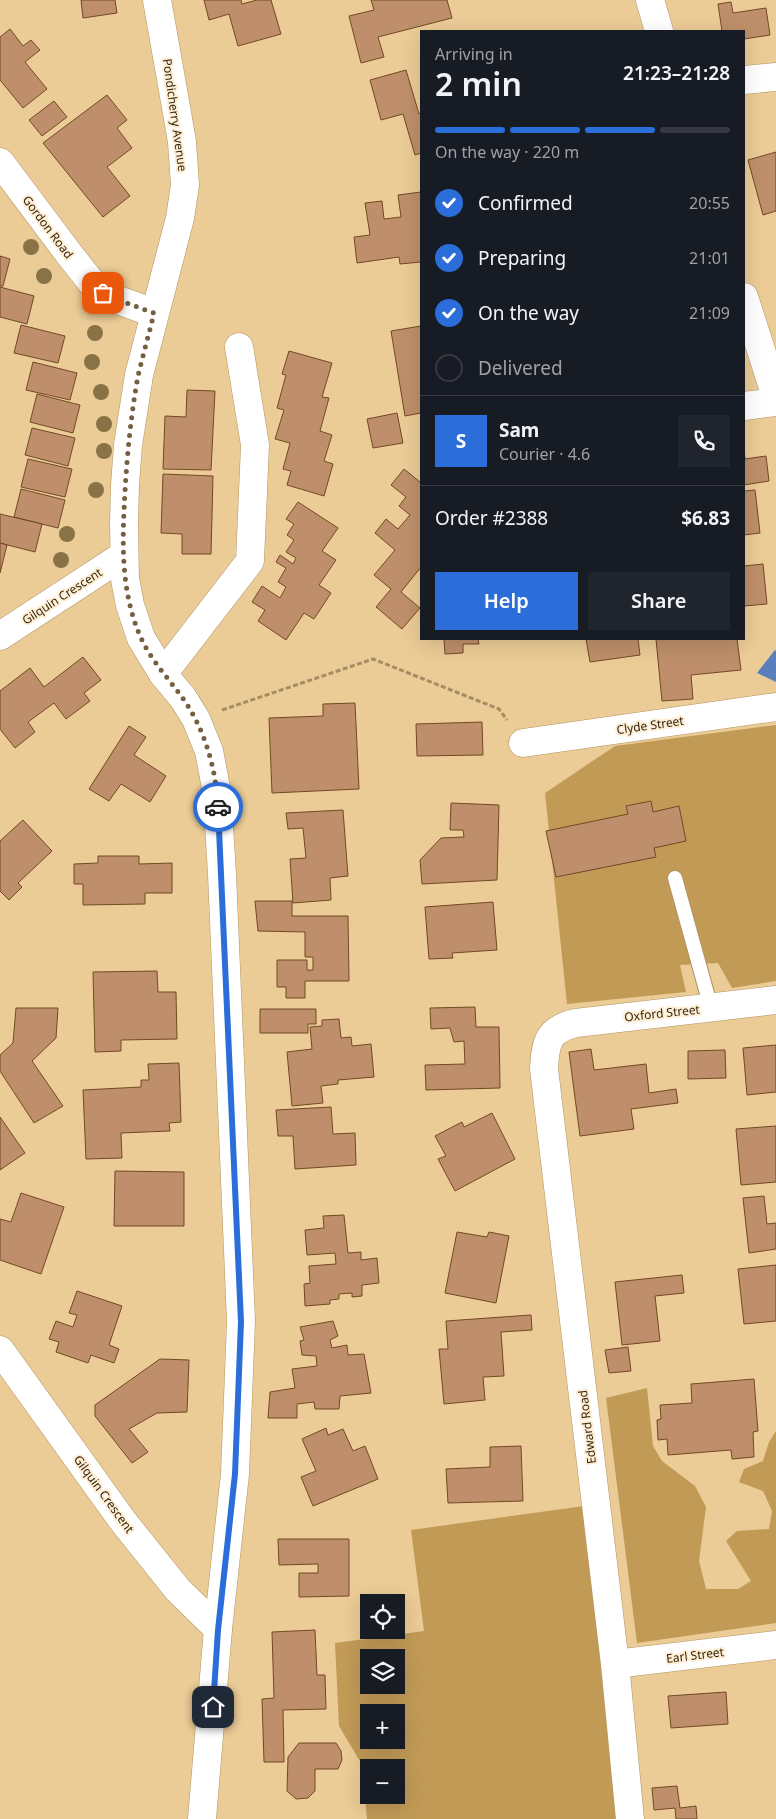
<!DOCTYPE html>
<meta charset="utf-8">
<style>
body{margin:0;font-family:"Noto Sans",sans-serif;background:#20242c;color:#f1f3f6;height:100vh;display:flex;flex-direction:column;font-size:19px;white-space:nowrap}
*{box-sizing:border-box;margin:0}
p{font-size:16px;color:#9ea1a6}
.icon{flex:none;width:28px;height:28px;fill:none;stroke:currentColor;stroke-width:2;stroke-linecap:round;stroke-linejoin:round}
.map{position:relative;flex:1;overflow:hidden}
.details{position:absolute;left:420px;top:30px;width:325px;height:610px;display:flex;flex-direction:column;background:#171b24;border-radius:0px;box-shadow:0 5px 20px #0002}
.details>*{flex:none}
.buttons{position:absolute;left:360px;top:1594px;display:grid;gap:10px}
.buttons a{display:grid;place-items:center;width:45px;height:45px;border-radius:0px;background:#171b24;box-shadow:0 5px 20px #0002;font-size:25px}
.pin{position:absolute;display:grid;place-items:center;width:42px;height:42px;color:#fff;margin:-21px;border-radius:10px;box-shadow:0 2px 8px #0006}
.courier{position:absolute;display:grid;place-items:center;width:50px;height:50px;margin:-25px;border:4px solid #2b6eda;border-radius:50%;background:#fff;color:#222;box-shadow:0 1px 6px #0007}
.summary em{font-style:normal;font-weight:600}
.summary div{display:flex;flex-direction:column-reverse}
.summary{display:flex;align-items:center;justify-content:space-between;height:85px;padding:0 15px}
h1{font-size:32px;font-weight:600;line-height:38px}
.bar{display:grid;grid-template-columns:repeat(4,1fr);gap:8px 5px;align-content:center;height:60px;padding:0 15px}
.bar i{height:6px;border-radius:4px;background:#363941}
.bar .current{background:#2b6eda}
.bar p{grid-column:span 4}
.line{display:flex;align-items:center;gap:12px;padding:0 15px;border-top:1px solid #363941}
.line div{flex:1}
.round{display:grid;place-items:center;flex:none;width:52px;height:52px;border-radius:0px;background:#20242c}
ol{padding:0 15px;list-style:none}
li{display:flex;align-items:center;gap:15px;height:55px}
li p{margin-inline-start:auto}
li .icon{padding:5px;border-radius:50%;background:#2b6eda;color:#fff;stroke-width:4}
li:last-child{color:#9ea1a6}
li i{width:28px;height:28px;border:2px solid #363941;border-radius:50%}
.primary-button{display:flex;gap:10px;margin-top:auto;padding:10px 15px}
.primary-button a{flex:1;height:58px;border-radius:0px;background:#2b6eda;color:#fff;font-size:20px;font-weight:600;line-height:58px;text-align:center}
.primary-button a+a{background:#20242c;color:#f1f3f6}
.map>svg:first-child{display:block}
.green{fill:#c19a56;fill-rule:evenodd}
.water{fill:#597fbc}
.building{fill:#be8f6a;stroke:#734924}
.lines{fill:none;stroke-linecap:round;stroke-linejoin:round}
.lane-casing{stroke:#b39562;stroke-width:16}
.street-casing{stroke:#b39562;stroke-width:29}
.path{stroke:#a48c63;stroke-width:3;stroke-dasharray:5 2.5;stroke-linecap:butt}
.lane{stroke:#fff;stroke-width:14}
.street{stroke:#fff;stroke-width:28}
.tree{fill:#8a7247}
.done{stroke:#736040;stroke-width:5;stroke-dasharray:0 9}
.route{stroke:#2b6eda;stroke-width:6}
.labels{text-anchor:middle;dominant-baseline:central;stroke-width:4;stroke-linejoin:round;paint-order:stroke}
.street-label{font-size:12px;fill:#322611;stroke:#ffeed4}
</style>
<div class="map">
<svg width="776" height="1819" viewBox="0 0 776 1819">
<rect width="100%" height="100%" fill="#ebcb96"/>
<g class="green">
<polygon points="776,725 776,981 732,988 718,963 680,965 686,992 567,1004 545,793 615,746"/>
<polygon points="647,1388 653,1446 662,1461 695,1486 706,1507 699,1561 706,1589 738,1589 751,1581 726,1541 737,1531 769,1529 772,1511 763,1491 739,1482 744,1469 763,1461 769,1442 776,1431 776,1623 637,1643 606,1398"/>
<path d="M584,1506l34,313h-251l-6,-56 -22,-37 -4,-83 89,-12 -13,-101zM369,1658h27v27h-27zM369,1712h27v28h-27zM369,1768h27v27h-27z"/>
</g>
<polygon class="water" points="775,650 776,651 776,682 757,673"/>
<g class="building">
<polygon points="81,0 115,0 117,13 83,18"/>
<polygon points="204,0 241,0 242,4 257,0 271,0 281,34 238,46 229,14 209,20"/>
<polygon points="371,0 447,0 452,18 378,37 384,57 361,63 349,16 374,10"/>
<polygon points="731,2 733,13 766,8 770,35 744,39 744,31 722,31 718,4"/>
<polygon points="10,29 23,46 31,40 40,50 25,62 47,89 23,108 0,80 0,37"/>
<polygon points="406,70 419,114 421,113 421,153 415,155 403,114 381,120 370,80"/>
<polygon points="107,95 127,120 117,128 132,148 107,167 130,196 103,217 43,143"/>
<polygon points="54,101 67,117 42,136 29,120"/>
<polygon points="776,152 776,211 763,215 748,160"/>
<polygon points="421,192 421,262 400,264 399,257 357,263 354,237 370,235 365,203 382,201 384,219 401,217 398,195"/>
<polygon points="0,256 10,259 3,286 0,286"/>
<polygon points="0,287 34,296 27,324 0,317"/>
<polygon points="21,325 65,336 58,363 14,353"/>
<polygon points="421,326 421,413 405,416 391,331"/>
<polygon points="289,351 332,363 322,397 329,398 320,431 332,435 324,461 333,464 324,496 287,485 291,471 283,469 290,443 275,439 284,410 277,408 286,375 282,374"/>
<polygon points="33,362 77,373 70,400 26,390"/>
<polygon points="187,390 215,391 211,470 163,469 165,416 186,417"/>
<polygon points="37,394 80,405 73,433 30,422"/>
<polygon points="397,413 403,443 373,448 367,419"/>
<polygon points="32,428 75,438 68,466 25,455"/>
<polygon points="744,448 745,459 766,456 769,481 744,485"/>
<polygon points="28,459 72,469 65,497 21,487"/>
<polygon points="404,469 420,482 421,481 421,567 401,592 420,608 402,629 376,607 391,589 374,575 395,550 375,533 386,519 398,529 410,515 399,506 406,497 391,485"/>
<polygon points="163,474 213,476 211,554 182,554 182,534 161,533"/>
<polygon points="21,489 65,500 58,528 14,517"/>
<polygon points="755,490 760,533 744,535 744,491"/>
<polygon points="298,502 338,528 322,551 336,560 319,585 331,593 314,619 304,613 286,640 258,621 265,610 252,602 262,586 280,598 286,587 278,582 286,568 276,562 280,555 293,564 296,558 286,552 294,540 287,535 294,524 286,519"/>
<polygon points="0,514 42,524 35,552 0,543"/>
<polygon points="0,543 7,545 0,573"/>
<polygon points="763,564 767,604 744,606 744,566"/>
<polygon points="444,639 478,639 479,644 463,644 463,653 445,654"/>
<polygon points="586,639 638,639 640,655 590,662"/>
<polygon points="656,639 737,639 741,670 691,675 693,699 662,701"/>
<polygon points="83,657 101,680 84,693 90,701 66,719 54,703 28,722 35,732 15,748 0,729 0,691 30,668 44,687"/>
<polygon points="355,703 359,789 272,793 269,718 323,716 323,704"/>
<polygon points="482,722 483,755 417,756 416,724"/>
<polygon points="129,726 146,737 134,755 166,776 150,802 121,784 109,801 89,789"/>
<polygon points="651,801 653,812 679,806 686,841 654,848 656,857 556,877 546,831 628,814 626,806"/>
<polygon points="451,803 499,805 497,880 422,884 420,860 441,838 464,837 463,830 450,830"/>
<polygon points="343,810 348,876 330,878 331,900 293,903 290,859 306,858 303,828 288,829 286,813"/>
<polygon points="23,820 52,851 18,883 22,887 9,900 0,891 0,841"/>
<polygon points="98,856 139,856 139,864 172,863 172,893 145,893 145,904 83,905 83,884 74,884 74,864 98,863"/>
<polygon points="255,901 292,901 292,916 348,916 349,981 305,981 305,998 286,998 286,987 277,987 277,960 307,960 307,970 313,970 313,957 305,957 305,932 258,931"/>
<polygon points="493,902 497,950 452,953 453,958 429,959 425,907"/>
<polygon points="157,971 158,992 176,992 177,1039 121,1040 121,1051 95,1052 93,972"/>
<polygon points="475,1007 476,1027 499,1027 500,1088 426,1090 425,1065 465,1064 464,1041 454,1042 450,1028 431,1029 430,1008"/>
<polygon points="16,1008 58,1008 56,1038 32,1061 63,1106 34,1123 0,1071 0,1055 13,1043"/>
<polygon points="260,1009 316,1009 316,1024 308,1024 308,1033 260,1033"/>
<polygon points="339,1019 341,1038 351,1037 352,1046 371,1044 374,1077 338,1080 338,1084 321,1086 323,1103 292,1106 287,1052 312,1049 310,1027 322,1026 322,1020"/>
<polygon points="776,1045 776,1092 747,1095 743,1048"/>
<polygon points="591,1049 594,1070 646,1064 649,1093 676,1089 678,1103 631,1109 634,1129 580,1136 569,1052"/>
<polygon points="725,1050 726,1078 688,1079 688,1051"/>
<polygon points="179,1063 181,1122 169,1123 170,1131 121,1133 122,1158 86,1159 83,1090 141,1087 141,1080 149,1080 148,1064"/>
<polygon points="331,1107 333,1134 355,1133 356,1165 295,1169 293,1136 278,1136 276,1110"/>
<polygon points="492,1113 515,1159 455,1191 438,1159 446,1156 435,1136 462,1122 464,1127"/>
<polygon points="0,1117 25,1153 0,1170"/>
<polygon points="776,1126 776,1182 741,1185 736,1129"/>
<polygon points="115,1171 184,1172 184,1226 114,1226"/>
<polygon points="21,1193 64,1207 41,1274 0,1260 0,1219 11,1222"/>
<polygon points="764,1196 767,1224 776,1223 776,1249 749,1253 743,1198"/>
<polygon points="344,1215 348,1253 361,1252 361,1260 377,1258 379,1283 362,1285 362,1296 352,1297 352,1293 339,1294 339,1299 330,1300 330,1304 305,1306 304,1284 310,1283 309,1266 336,1264 335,1253 307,1255 305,1230 324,1228 323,1216"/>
<polygon points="457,1232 487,1237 489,1232 509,1236 496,1303 445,1293"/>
<polygon points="776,1265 776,1321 744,1324 738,1269"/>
<polygon points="682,1275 684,1293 655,1296 660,1341 622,1345 615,1282"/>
<polygon points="77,1291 122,1306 109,1345 119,1349 114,1363 91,1355 88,1363 56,1352 59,1342 49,1339 56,1321 73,1327 77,1315 69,1313"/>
<polygon points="531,1315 532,1330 501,1332 504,1376 483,1377 485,1400 444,1404 439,1349 448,1349 446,1321"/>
<polygon points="333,1321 338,1336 330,1340 332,1348 347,1345 348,1355 364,1354 371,1393 340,1396 339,1409 315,1409 314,1402 297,1404 297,1418 268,1418 270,1392 295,1388 292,1369 317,1366 316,1356 302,1355 300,1341 304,1340 300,1327"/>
<polygon points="628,1347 631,1371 609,1373 605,1350"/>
<polygon points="160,1359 189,1360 187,1412 157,1413 129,1429 148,1452 132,1463 95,1416 95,1405"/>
<polygon points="754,1379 758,1431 753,1432 754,1457 732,1459 731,1450 668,1455 667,1439 658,1440 657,1420 661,1419 660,1405 692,1403 691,1384"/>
<polygon points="326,1428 328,1435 343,1429 353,1451 365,1446 378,1479 313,1506 301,1477 316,1471 302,1439"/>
<polygon points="521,1446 523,1501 448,1503 446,1469 490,1467 490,1447"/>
<polygon points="278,1539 349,1539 349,1596 299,1597 299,1573 318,1573 318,1564 279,1565"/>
<polygon points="315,1630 317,1675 325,1675 326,1709 283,1710 284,1762 264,1762 262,1699 274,1698 272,1632"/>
<polygon points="726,1692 728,1724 671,1728 668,1696"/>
<polygon points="299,1743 336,1743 341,1751 342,1760 338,1769 315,1769 315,1791 308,1798 296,1799 287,1791 288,1757"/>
<polygon points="677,1786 680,1808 696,1806 697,1819 676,1819 675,1808 654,1810 652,1788"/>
</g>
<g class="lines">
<defs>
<polyline id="lane" points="675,878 711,1008"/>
<g id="street">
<polyline points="157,0 176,107 182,142 185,185 180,218 139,375 128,445 125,485 124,523 125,579 130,605 141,638 163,674 183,698 196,719 209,751 217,793 222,874 241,1321 235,1474 218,1629 202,1819"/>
<polyline points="650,0 659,31"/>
<polyline points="744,80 776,77"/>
<polyline points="0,162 69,254 96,288 118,300 154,313"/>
<polyline points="744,297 776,397"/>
<polyline points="744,406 776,402"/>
<polyline points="0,636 124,555"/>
<polyline points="163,674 250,561 255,445 239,347"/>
<polyline points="523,743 776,707"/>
<polyline points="0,1350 122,1520 178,1590 218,1629"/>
<polyline points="615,1664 776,1645"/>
<path d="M630,1819l-15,-155 -71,-595c1,-26 4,-40 32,-46l200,-23"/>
</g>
</defs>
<use href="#lane" class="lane-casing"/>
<use href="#street" class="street-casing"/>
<polyline class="path" points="222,710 373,659 499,709 507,720"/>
<use href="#lane" class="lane"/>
<use href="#street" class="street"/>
</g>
<g class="tree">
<circle cx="31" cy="247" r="8"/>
<circle cx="44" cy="276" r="8"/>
<circle cx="95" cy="333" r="8"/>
<circle cx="92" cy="362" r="8"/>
<circle cx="101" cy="392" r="8"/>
<circle cx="104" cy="424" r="8"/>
<circle cx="104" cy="451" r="8"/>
<circle cx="96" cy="490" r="8"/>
<circle cx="67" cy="534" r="8"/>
<circle cx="61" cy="560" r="8"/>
</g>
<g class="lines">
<path class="done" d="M103,293l15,7 36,13c-5,21 -11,42 -16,63 -8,44 -12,90 -14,135 -2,43 -1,87 17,127 10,22 27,40 41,59 23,32 34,72 36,110"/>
<polyline class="route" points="213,1707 218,1630 235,1474 241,1322 218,807"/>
</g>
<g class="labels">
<g class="street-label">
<text transform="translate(175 115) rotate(82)">Pondicherry Avenue</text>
<text transform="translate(48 227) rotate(53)">Gordon Road</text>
<text transform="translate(62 596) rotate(-33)">Gilquin Crescent</text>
<text transform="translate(650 725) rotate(-8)">Clyde Street</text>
<text transform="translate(662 1013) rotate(-6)">Oxford Street</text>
<text transform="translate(587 1427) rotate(-97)">Edward Road</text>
<text transform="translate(104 1494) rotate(54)">Gilquin Crescent</text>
<text transform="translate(695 1655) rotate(-7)">Earl Street</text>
</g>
</g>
</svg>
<div class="buttons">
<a><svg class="icon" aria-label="locate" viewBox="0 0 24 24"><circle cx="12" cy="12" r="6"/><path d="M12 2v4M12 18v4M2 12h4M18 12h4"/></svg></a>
<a><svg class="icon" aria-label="layers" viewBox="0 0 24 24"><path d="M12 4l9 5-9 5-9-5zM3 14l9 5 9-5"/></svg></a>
<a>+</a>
<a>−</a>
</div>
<div class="pin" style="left:103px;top:293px;background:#ea580c"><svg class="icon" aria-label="bag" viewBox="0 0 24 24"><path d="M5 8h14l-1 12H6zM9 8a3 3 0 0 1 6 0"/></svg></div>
<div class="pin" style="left:213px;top:1707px;background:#1f2937"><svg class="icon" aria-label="home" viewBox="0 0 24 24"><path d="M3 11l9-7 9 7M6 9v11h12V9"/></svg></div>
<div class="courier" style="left:218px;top:807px"><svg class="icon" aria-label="car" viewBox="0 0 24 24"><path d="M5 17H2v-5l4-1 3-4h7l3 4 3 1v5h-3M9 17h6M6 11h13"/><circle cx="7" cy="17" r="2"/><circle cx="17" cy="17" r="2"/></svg></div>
<section class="details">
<div class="summary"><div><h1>2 min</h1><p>Arriving in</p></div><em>21:23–21:28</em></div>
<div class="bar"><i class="current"></i><i class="current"></i><i class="current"></i><i></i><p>On the way · 220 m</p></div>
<ol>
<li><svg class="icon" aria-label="check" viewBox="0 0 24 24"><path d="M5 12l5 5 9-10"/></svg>Confirmed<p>20:55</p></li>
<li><svg class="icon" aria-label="check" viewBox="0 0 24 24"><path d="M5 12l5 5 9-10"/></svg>Preparing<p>21:01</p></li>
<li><svg class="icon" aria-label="check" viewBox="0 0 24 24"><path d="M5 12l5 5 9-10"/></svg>On the way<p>21:09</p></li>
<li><i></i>Delivered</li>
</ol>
<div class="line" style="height:90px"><b class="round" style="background:#2b6eda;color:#fff">S</b><div><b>Sam</b><p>Courier · 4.6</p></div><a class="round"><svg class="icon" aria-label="phone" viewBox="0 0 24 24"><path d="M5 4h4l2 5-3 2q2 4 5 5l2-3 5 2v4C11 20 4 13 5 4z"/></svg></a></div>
<div class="line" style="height:65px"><div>Order #2388</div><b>$6.83</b></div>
<div class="primary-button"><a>Help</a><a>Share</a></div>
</section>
</div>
